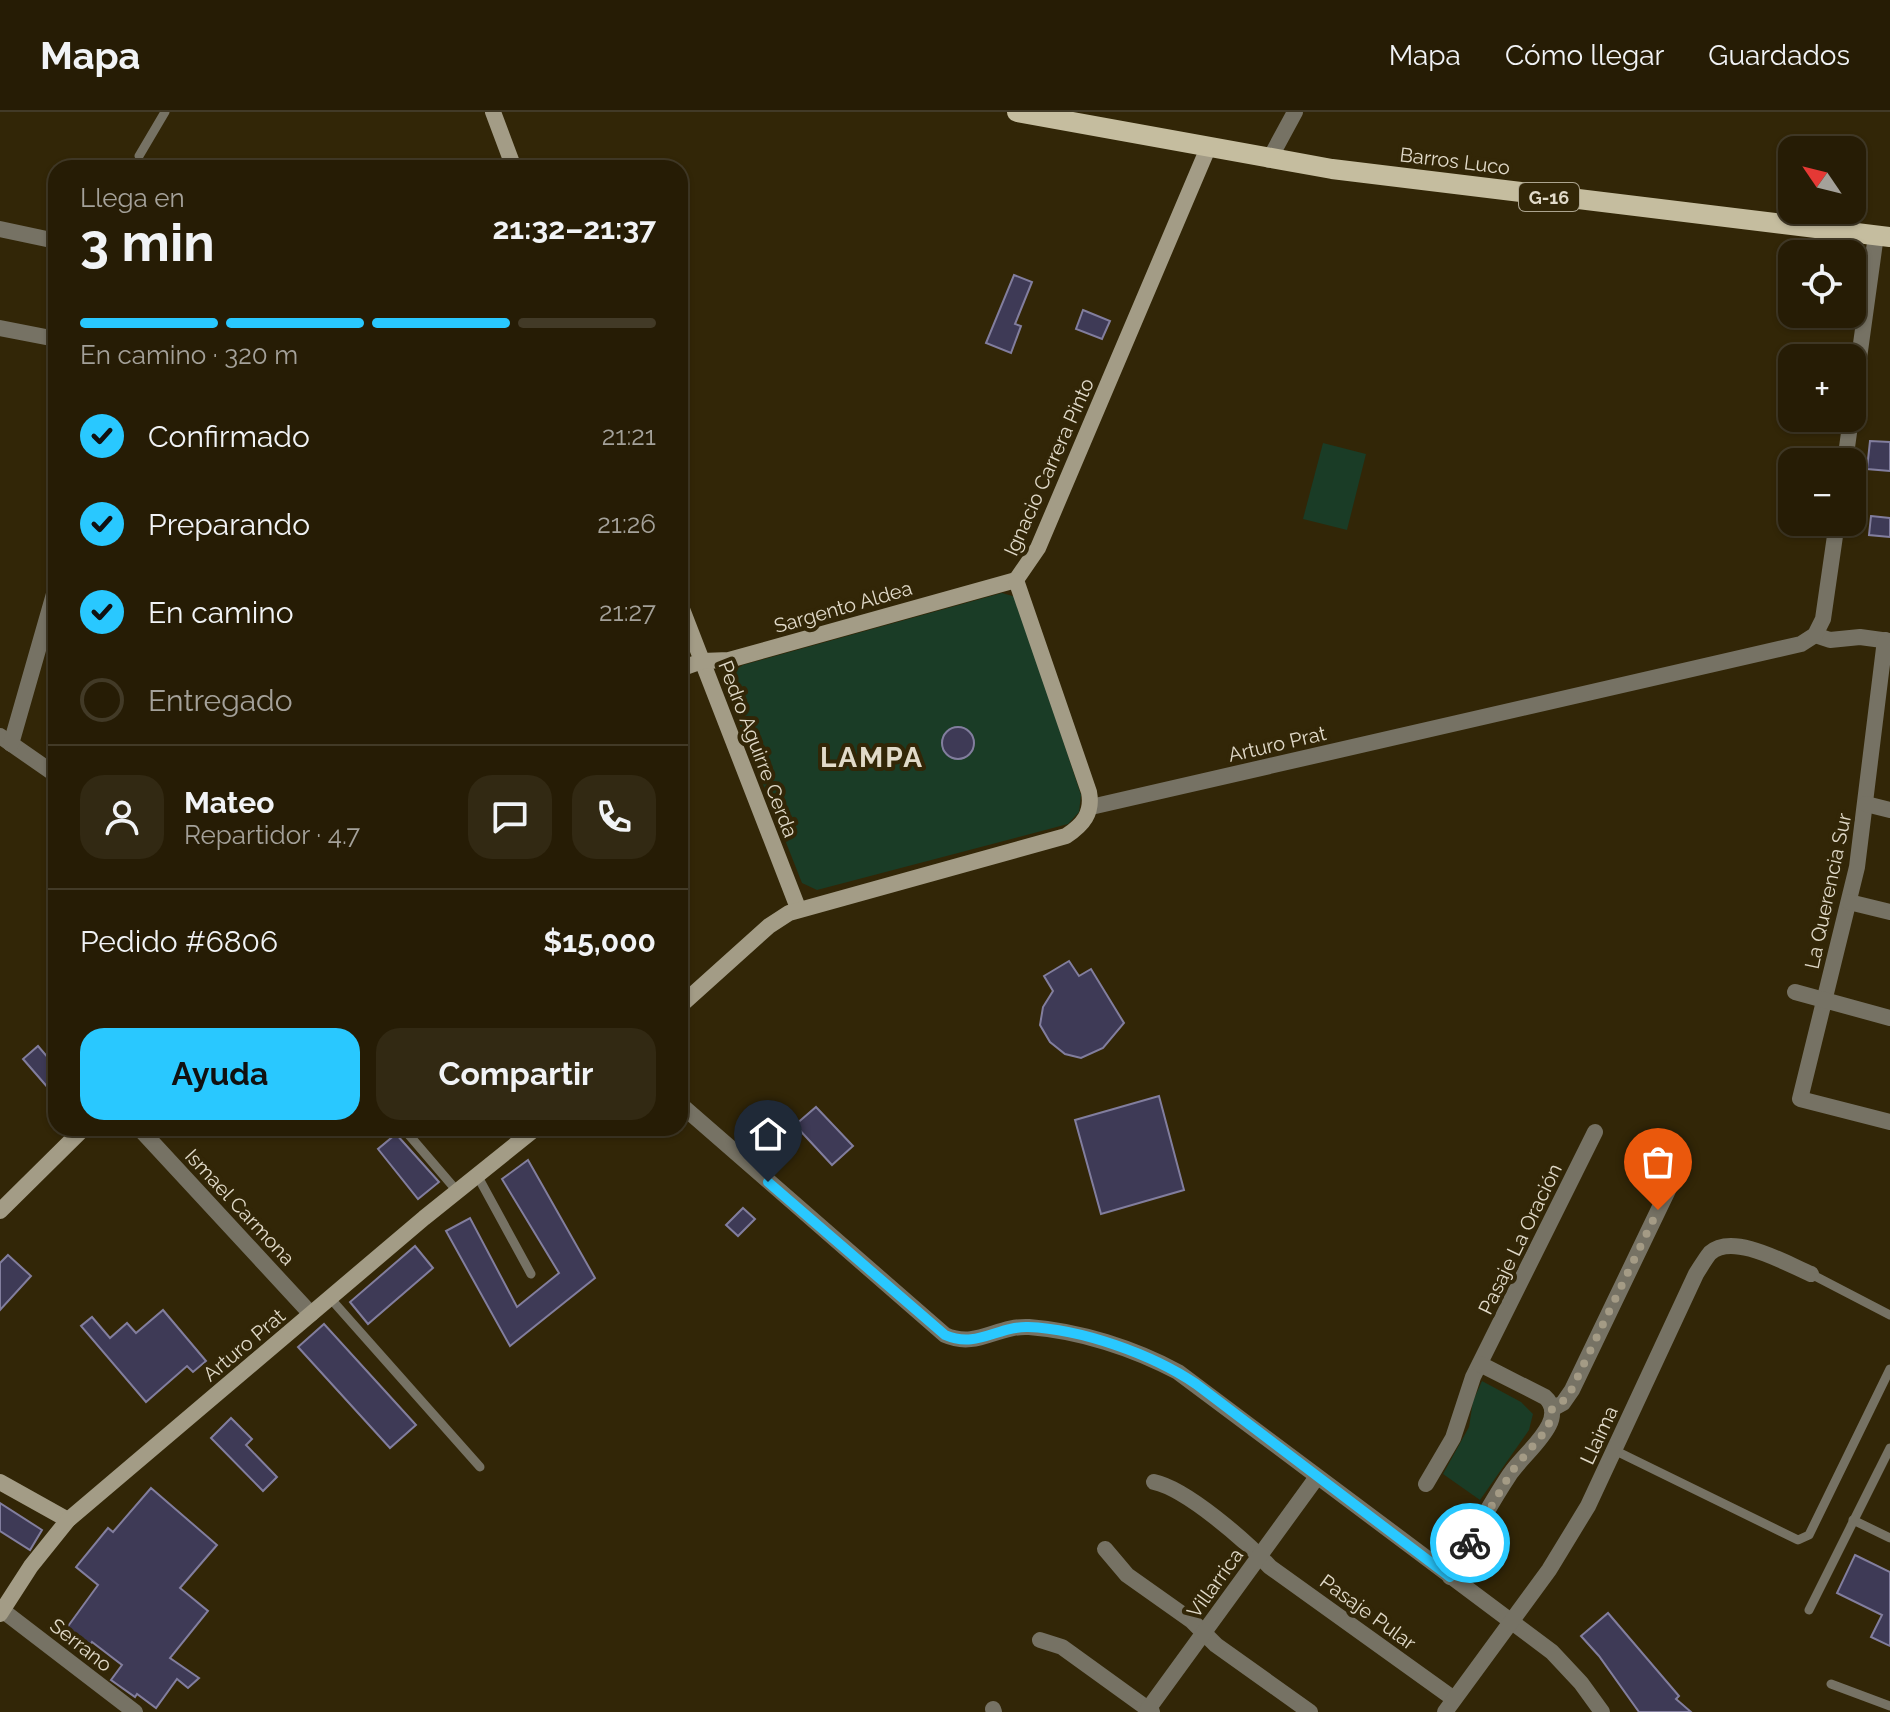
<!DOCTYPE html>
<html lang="es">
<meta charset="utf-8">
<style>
body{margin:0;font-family:Raleway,sans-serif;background:#322913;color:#f1f3f6;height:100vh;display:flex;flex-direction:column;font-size:30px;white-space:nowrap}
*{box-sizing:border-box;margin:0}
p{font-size:26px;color:#a4a19a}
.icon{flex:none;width:44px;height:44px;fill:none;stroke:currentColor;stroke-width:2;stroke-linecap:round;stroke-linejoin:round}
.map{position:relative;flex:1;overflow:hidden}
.panel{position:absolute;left:48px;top:48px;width:640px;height:976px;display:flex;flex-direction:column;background:#261c05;border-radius:24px;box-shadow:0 2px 6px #0004,0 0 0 2px #423a27}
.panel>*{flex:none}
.needle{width:52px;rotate:305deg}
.tools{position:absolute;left:1778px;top:24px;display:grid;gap:16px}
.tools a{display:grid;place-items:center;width:88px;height:88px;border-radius:16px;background:#261c05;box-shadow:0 2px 6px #0004,0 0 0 2px #423a27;font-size:40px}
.pin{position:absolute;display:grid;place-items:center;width:68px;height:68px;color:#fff;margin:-82px -34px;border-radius:50% 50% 50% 0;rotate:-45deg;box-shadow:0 0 8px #0007}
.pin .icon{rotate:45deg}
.courier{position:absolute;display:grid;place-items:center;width:80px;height:80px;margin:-40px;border:6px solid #29c8ff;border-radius:50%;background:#fff;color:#222;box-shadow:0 2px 10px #0007}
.summary em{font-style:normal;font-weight:700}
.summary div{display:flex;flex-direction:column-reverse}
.summary{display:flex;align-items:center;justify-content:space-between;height:136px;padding:0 32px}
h1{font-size:52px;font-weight:700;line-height:60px}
.bar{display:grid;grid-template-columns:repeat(4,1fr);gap:12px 8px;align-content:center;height:96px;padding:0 32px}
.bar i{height:10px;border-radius:6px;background:#423a27}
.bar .on{background:#29c8ff}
.bar p{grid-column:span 4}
.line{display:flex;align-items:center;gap:20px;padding:0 32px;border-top:2px solid #423a27}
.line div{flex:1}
.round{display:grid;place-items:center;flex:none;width:84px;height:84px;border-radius:24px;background:#322913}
ol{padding:0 32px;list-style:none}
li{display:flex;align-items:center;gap:24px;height:88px}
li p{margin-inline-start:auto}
li .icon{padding:8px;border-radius:50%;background:#29c8ff;color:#111;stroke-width:4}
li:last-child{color:#a4a19a}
li i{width:44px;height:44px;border:4px solid #423a27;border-radius:50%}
.cta{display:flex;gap:16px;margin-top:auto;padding:16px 32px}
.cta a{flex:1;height:92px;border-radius:24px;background:#29c8ff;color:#111;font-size:32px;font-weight:700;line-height:92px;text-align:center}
.cta a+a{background:#322913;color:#f1f3f6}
header{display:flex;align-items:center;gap:48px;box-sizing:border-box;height:112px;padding:0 40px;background:#261c05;border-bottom:2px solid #423a27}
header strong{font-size:38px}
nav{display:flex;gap:44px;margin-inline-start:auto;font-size:28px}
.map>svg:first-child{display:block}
.green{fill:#1a3c26}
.building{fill:#3e3a56;stroke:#827e9e;stroke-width:2}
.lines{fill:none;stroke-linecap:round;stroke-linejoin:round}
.service{stroke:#767264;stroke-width:9}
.minor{stroke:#767264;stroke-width:16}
.tertiary{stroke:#767264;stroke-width:16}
.secondary{stroke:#a39c86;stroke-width:16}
.primary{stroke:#c5bd9f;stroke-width:20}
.done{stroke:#a49b85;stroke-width:8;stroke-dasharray:0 14.4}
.route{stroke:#29c8ff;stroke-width:10}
.labels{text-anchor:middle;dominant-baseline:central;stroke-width:8;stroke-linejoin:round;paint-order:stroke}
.shield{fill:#322607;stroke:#aca48f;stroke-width:2}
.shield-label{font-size:18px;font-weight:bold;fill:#e1dac9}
.street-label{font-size:20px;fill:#e1dac9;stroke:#322607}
.district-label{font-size:28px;font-weight:bold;letter-spacing:2px;fill:#e1dac9;stroke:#322607}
</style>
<header>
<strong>Mapa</strong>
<nav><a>Mapa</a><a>Cómo llegar</a><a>Guardados</a></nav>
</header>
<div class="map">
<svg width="1890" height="1600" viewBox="0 0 1890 1600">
<rect width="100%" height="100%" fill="#322607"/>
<g class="green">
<polygon points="1323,331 1366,342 1347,418 1303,407"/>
<polygon points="1002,481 1016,485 1081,683 1079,700 1068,712 817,778 802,771 724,573 727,563 743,553"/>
<polygon points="1482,1269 1521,1290 1533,1302 1529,1318 1480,1388 1443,1362 1469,1315 1473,1289"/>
</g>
<g class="building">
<polygon points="1014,163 1032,170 1015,212 1021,214 1011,241 986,231"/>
<polygon points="1083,198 1110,209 1102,227 1076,217"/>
<polygon points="1870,329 1890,330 1890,359 1867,357"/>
<polygon points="1871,404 1890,406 1890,425 1869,423"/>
<circle cx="958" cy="631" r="16"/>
<polygon points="1069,849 1079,864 1091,857 1124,911 1103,936 1081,946 1065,942 1050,930 1040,913 1043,895 1053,879 1044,864"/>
<polygon points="38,934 56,955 56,985 23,947"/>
<polygon points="1159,984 1184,1078 1101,1102 1075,1008"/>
<polygon points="816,995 853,1034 832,1053 795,1013"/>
<polygon points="396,1022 439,1070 418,1087 378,1037"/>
<polygon points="528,1048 595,1166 510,1234 446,1119 470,1106 517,1195 559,1161 502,1067"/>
<polygon points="743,1096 755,1107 738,1124 726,1113"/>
<polygon points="415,1134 433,1156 368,1212 350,1190"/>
<polygon points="8,1143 31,1164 0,1198 0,1151"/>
<polygon points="163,1198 206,1249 193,1260 187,1254 146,1290 81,1214 92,1205 110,1226 127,1211 136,1221"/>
<polygon points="324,1212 416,1313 390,1336 298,1235"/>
<polygon points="231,1306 252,1327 246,1333 277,1365 263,1379 211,1326"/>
<polygon points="151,1376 217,1433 180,1476 208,1499 170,1546 199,1566 188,1576 177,1567 156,1596 137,1582 135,1585 111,1568 122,1553 92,1530 89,1535 66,1517 98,1473 76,1455 108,1416 113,1420"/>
<polygon points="0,1391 42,1418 30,1438 0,1419"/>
<polygon points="1855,1443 1890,1460 1890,1534 1871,1525 1882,1503 1837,1481"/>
<polygon points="1608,1501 1679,1584 1676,1587 1691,1600 1639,1600 1599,1544 1581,1524"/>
</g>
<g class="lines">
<g class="service">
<polyline points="139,44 165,0"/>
<polyline points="403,1016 457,1079"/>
<polyline points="477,1063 531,1162"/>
<polyline points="1811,1162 1890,1203"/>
<polyline points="330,1186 480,1355"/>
<polyline points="1614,1338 1798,1428 1809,1423 1890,1257"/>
<polyline points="1853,1408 1890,1426"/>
<polyline points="1809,1498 1890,1336"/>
<polyline points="1831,1572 1890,1594"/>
</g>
<g class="minor">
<polyline points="1269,48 1295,0"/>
<polyline points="0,117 56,129"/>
<polyline points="0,216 56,227"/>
<polyline points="1815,523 1830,528 1860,525 1890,529"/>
<polyline points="1885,528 1857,755 1800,987 1890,1010"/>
<polyline points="0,624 56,663"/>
<polyline points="11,632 56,475"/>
<polyline points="1866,692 1890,698"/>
<polyline points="1849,790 1890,800"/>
<polyline points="1795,880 1890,906"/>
<path d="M680,992l265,231c32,14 52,-10 84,-8 51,4 104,21 149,45l374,280 29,31 21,29"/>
<polyline points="139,1016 311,1202"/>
<polyline points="1552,1297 1563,1291 1572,1278 1683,1047"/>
<path d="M1154,1370c33,7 93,60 116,85l184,132"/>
<polyline points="1426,1372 1453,1326 1473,1265 1595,1020"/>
<polyline points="1105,1437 1127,1463 1192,1509 1216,1533 1310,1600"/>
<path d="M1450,1465c19,-35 38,-70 60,-103 12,-17 30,-31 39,-49 5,-10 4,-21 -4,-28l-65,-33"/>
<polyline points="1040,1528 1062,1535 1152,1600"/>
<polyline points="993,1597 994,1600"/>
<polyline points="1146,1600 1317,1365"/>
<path d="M1445,1600l104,-142 39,-64 108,-232c4,-6 9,-15 14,-21 23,-21 77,11 101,21"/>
</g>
<g class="tertiary">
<polyline points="1852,297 1876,123"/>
<polyline points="1845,350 1851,306"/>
<polyline points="1091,695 1801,532 1815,523 1823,507 1837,410"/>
<polyline points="2,1498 135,1600"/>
</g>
<g class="secondary">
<polyline points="493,0 514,56"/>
<polyline points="1016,468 1038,436 1208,36"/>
<polyline points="680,492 798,796"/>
<polyline points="680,557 702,549 729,548 1016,468"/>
<path d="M680,894l89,-80 20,-13 277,-77c17,-11 27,-23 23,-44l-73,-212"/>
<polyline points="0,1099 84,1016"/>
<polyline points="0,1370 68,1408"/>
<polyline points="0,1502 31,1454 68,1408 424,1106 536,1016"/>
</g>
<polyline class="primary" points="1017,0 1332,57 1890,125"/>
</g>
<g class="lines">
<polyline class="done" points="1470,1431 1512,1359 1548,1316 1552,1297 1568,1285 1658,1098"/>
<path class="route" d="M768,1070l177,153c32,14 52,-9 83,-8 53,2 124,27 168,57l254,193 20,-34"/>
</g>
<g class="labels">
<rect class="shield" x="1519" y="71" width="60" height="28" rx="6"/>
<g class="shield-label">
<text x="1549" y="85">G-16</text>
</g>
<g class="street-label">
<text transform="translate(1455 49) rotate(7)">Barros Luco</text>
<text transform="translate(1049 355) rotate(-66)">Ignacio Carrera Pinto</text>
<text transform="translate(843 495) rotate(-16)">Sargento Aldea</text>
<text transform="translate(1277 632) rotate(-13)">Arturo Prat</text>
<text transform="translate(758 637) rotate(69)">Pedro Aguirre Cerda</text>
<text transform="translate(1828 779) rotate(-78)">La Querencia Sur</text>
<text transform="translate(240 1095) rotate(47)">Ismael Carmona</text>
<text transform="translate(1520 1127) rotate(-64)">Pasaje La Oración</text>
<text transform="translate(244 1233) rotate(-40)">Arturo Prat</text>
<text transform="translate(1599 1323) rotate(-65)">Llaima</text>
<text transform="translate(1215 1471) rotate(-54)">Villarrica</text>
<text transform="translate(1368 1500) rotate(36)">Pasaje Pular</text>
<text transform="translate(81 1533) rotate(38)">Serrano</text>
</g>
<g class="district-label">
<text x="872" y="645">LAMPA</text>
</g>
</g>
</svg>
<div class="tools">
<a><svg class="needle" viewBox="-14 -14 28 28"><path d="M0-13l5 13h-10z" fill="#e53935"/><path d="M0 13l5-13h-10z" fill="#a4a19a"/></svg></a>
<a><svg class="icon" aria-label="locate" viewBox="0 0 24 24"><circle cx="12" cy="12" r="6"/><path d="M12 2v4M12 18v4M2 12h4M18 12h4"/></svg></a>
<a>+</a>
<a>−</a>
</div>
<div class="pin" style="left:1658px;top:1098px;background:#ea580c"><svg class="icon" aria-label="bag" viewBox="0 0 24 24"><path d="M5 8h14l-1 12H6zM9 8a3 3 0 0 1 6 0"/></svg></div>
<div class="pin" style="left:768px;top:1070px;background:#1f2937"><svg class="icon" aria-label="home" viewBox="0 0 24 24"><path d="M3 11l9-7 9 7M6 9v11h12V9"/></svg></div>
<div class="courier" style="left:1470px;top:1431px"><svg class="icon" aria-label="bike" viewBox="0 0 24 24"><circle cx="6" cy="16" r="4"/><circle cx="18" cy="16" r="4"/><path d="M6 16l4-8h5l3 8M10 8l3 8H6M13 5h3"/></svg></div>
<section class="panel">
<div class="summary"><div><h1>3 min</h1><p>Llega en</p></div><em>21:32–21:37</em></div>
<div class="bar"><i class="on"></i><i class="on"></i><i class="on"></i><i></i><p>En camino · 320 m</p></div>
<ol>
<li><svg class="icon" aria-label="check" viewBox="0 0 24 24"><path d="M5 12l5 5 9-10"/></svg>Confirmado<p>21:21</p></li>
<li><svg class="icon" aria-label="check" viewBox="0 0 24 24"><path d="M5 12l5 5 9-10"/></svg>Preparando<p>21:26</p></li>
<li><svg class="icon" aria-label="check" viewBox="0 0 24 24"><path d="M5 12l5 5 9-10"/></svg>En camino<p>21:27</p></li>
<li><i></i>Entregado</li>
</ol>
<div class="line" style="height:144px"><a class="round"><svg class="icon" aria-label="person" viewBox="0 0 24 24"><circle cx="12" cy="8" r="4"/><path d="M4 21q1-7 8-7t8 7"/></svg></a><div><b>Mateo</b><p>Repartidor · 4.7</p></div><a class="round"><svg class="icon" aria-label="chat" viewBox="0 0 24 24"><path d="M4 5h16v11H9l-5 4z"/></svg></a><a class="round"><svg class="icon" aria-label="phone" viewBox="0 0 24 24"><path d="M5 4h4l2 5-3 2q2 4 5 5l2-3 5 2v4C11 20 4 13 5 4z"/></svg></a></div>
<div class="line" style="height:104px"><div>Pedido #6806</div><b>$15,000</b></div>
<div class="cta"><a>Ayuda</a><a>Compartir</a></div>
</section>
</div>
